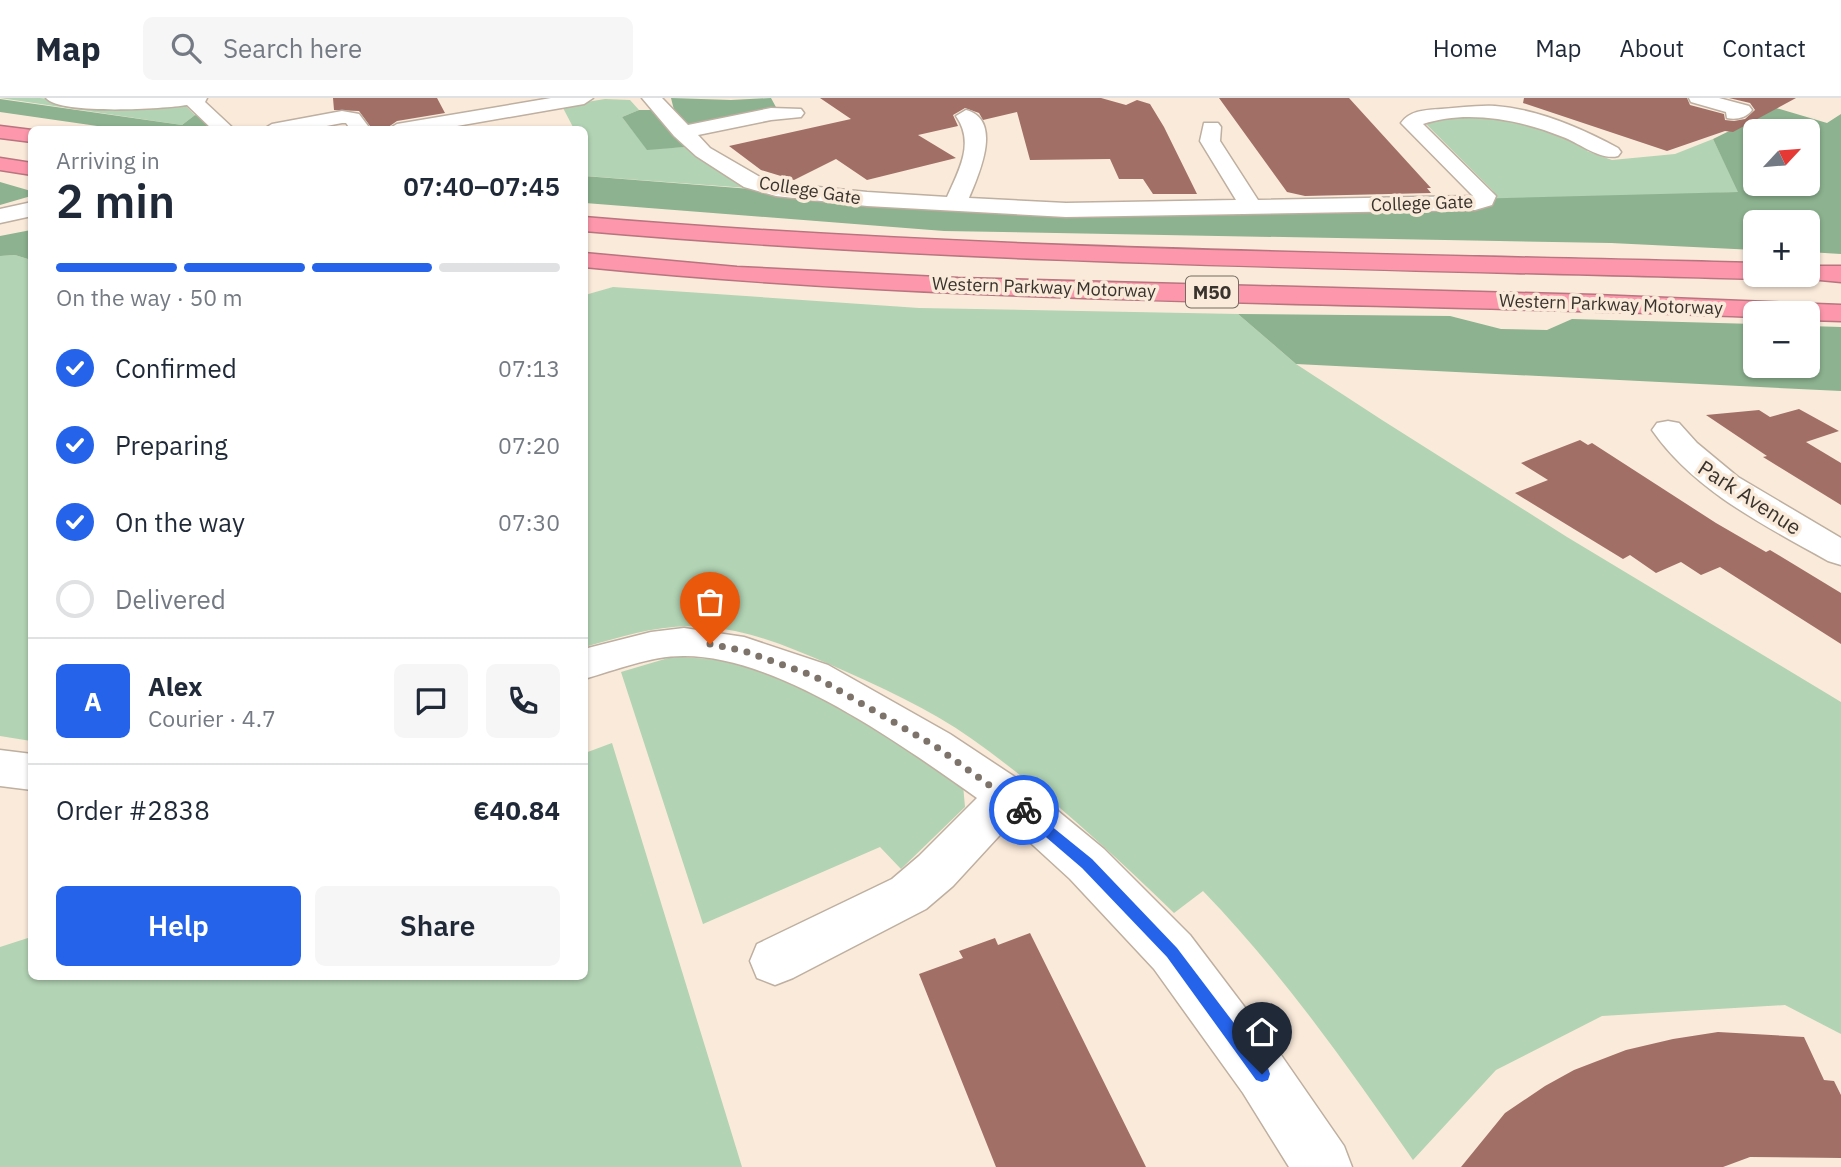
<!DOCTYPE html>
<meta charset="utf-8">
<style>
body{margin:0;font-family:"IBM Plex Sans",sans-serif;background:#f6f6f7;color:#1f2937;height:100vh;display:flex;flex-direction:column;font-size:26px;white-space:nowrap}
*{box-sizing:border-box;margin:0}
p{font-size:23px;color:#747a83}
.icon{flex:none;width:38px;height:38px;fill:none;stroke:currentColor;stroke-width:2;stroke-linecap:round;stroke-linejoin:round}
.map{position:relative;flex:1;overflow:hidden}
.side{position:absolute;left:28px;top:28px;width:560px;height:854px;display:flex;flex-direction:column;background:#fff;border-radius:10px;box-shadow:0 2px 5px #0004}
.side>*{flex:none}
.needle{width:46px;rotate:64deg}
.buttons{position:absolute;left:1743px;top:21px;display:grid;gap:14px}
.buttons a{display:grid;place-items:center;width:77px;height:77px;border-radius:10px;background:#fff;box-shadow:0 2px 5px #0004;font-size:35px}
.pin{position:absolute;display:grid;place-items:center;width:60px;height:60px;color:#fff;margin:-72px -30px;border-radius:50% 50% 50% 0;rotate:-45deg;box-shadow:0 0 7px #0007}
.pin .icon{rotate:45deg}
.courier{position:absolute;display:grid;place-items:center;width:70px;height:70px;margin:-35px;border:5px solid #2563eb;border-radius:50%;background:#fff;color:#222;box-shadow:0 2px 9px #0007}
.head em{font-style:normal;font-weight:600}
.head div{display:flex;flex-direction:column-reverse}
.head{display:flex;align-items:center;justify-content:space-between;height:119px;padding:0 28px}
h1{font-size:46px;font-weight:600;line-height:52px}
.bar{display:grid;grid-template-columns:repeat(4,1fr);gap:10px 7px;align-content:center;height:84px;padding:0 28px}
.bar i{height:9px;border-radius:5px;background:#e0e1e3}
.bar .on{background:#2563eb}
.bar p{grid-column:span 4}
.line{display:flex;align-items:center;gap:18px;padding:0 28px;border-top:2px solid #e0e1e3}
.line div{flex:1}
.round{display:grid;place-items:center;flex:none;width:74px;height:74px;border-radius:10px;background:#f6f6f7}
ol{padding:0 28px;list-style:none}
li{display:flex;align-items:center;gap:21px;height:77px}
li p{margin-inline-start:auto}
li .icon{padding:7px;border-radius:50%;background:#2563eb;color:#fff;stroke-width:4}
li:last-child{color:#747a83}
li i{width:38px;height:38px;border:4px solid #e0e1e3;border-radius:50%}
.button{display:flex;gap:14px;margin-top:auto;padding:14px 28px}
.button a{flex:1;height:80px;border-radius:10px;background:#2563eb;color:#fff;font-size:28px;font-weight:600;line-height:80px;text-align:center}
.button a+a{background:#f6f6f7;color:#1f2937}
header{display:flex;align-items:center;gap:42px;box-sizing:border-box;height:98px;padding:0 35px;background:#fff;border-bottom:2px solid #e0e1e3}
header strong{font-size:33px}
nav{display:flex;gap:38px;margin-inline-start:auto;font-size:24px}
.search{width:490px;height:63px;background:#f6f6f7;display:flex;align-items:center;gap:18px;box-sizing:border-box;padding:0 24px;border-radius:10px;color:#747a83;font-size:26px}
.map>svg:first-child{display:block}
.green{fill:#b2d3b4}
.forest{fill:#8cb28f;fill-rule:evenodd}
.building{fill:#a16f66}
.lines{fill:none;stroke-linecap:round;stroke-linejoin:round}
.minor-casing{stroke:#beafa0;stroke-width:3}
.highway-casing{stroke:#b8747f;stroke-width:3}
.minor{fill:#fff;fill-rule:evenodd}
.highway{fill:#fd97ab;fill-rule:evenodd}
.route{fill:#2563eb}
.done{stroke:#7d736a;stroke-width:7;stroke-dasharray:0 12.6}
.labels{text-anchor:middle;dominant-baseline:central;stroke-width:7;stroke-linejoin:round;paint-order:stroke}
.far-street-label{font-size:18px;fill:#39332d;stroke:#faeada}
.shield{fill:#faeada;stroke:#736a61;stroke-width:2}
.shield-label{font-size:19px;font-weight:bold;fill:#39332d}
.street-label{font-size:21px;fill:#39332d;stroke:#faeada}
</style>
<header>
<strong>Map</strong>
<div class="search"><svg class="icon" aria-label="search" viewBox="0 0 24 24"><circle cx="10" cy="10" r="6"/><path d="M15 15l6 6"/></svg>Search here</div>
<nav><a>Home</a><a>Map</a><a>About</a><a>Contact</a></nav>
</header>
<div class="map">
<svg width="1841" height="1069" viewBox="0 0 1841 1069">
<rect width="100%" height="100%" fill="#faeada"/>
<g class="green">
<polygon points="0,0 40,0 128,10 184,6 195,17 182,27"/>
<polygon points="605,1 630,2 639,12 622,19 647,51 685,49 736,81 761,91 585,78 584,32 574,31 562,8"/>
<polygon points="1488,17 1505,19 1591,48 1587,53 1612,62 1675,56 1713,41 1739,94 1497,104 1493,93 1427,27 1429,22"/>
<polygon points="15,157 31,162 31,643 0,638 0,158"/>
<path d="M613,189l306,21 319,6 58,50 86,56 185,117 274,165v332l-56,-29 -183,11 -106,54 -83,90c-66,-95 -129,-185 -210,-269l-29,22c-64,-62 -129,-122 -202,-174 -42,-30 -93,-53 -141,-74 -42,-18 -81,-35 -126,-38 -42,-4 -81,9 -120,20v-352z"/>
<path d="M675,558c21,3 45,2 65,8 80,25 152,78 223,121l2,22 -64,62 -21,-22 -177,77 -82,-252z"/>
<polygon points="612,645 742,1069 0,1069 0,849 31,839 32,878 584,878 585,655"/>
</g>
<g class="forest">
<polygon points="671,0 731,2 771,0 777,11 691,28 677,24"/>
<polygon points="0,1 182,27 195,17 229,31 118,31 0,14"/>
<path d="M1776,10l51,15 14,-9v140l-33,-2v-30h-53v28l-144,-7 -667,-12 -359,-28 -1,-27 371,29 513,-6 270,-7 -25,-53zM1755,33h53v53h-53z"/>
<polygon points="639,12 651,12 685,49 647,52 622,19"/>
<polygon points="0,84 31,93 31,98 0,107"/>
<polygon points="31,132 31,162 15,157 0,158 0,138"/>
<polygon points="1238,216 1450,218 1501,231 1547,232 1572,221 1755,226 1755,268 1808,268 1808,228 1841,229 1841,293 1296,266"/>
</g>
<g class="building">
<polygon points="333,0 437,0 445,15 397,23 384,32 373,32 359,13 334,12"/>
<polygon points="820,0 1101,0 1126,7 1137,2 1150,6 1164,29 1197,96 1153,96 1143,81 1119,81 1110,61 1030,62 1017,14 983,22 979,15 965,10 953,17 958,28 918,37 956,60 867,82 836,61 794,82 761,72 729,48 851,21"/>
<polygon points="1219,0 1349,0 1431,90 1427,90 1431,95 1305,98 1287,94"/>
<polygon points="1524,0 1687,0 1690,7 1724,16 1725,22 1734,23 1745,21 1755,12 1750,5 1729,0 1796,0 1733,34 1725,33 1667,53 1523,5"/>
<polygon points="1799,311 1839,333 1806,344 1841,365 1841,407 1763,359 1767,358 1706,317 1759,312 1770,319"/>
<polygon points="1580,342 1588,347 1592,345 1716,425 1766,454 1770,452 1841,495 1841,546 1720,469 1701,477 1681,464 1656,475 1630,457 1623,461 1515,395 1548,382 1521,365"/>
<polygon points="1030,835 1146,1069 996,1069 919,876 963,860 959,853 995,840 998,847"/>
<polygon points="1718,934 1804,939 1824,982 1834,983 1841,997 1841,1060 1750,1059 1723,1069 1461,1069 1505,1015 1545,988 1574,972 1626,952 1673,941"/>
</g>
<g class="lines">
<defs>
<g id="minor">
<path d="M46,0h161l-2,4 30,28h-22l-26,-25c-24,4 -127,10 -141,-7z"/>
<polygon points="551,0 593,0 584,6 434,32 387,32 397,26"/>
<path d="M642,0h20l26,27 83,-17 30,1 3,4 -3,4 -30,3 -73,15 12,13 50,29 18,6 89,9 80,5c12,-27 28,-54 9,-81l10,-6c38,10 12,66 3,88l97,5 170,-3 -36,-59 4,-18h14l3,4 -1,14 38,59 215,-4 -72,-73c9,-13 25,-13 40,-14 18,-1 36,-4 54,-3 42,3 86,22 123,42l3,4 -3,4c-17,5 -39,-13 -55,-19 -42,-17 -96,-28 -140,-13l73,72 -4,9 -17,5 -409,7 -199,-11 -91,-10 -32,-9 -48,-31 -22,-20z"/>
<path d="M1689,0h30l30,8 3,4c-6,8 -16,10 -25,8l-1,-6 -35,-10z"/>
<polygon points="342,13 359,16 371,32 351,32 346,25 342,25 306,32 262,32 272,26"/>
<polygon points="32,104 32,118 0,125 0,111"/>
<path d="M1668,323l11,2 18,20 41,34 103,61v27l-13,-4c-62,-35 -134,-70 -176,-131l5,-7z"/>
<path d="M684,530l60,9 84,28 122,69 74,49 80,66 86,86 91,120 63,91 8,21h-63l-46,-74 -89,-124 -84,-90 -60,-55 -57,62 -27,23 -133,69 -18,7 -18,-7 -7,-17 7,-17 135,-65 27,-23 58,-58c-75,-53 -200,-143 -294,-142 -33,0 -67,14 -99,23v-30l67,-17z"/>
<polygon points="0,652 32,656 32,692 0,688"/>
</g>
<g id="highway">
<polygon points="0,28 32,32 32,44 0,40"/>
<polygon points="0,60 32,65 32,77 0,72"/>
<path d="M584,119c390,33 781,36 1171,46v12h10l-10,4c-390,-11 -781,-14 -1171,-48z"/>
<path d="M584,155l153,14 221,11 637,17 246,10v16l-33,-1v-7h-53v4c-390,-16 -782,-11 -1171,-50z"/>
<polygon points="1808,168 1841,168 1841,184 1799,180 1797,177 1808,177"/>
</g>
</defs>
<use href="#minor" class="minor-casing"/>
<use href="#highway" class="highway-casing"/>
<use href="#minor" class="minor"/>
<use href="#highway" class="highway"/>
</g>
<polygon class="route" points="1024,706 1092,761 1177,850 1268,970 1270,976 1268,982 1262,984 1256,982 1167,859 1082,770 1019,716 1017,712"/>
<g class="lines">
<polyline class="done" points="710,546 744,553 814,578 935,648 1024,712"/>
</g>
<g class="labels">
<g class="far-street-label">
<text transform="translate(810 92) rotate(9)">College Gate</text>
<text transform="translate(1422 105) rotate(-2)">College Gate</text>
<text transform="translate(1044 189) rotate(2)">Western Parkway Motorway</text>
<text transform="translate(1611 206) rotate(2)">Western Parkway Motorway</text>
</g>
<rect class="shield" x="1186" y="178.5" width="52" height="31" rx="5"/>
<g class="shield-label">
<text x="1212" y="194">M50</text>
</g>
<g class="street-label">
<text transform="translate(1750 399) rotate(33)">Park Avenue</text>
</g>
</g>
</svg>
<div class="buttons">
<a><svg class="needle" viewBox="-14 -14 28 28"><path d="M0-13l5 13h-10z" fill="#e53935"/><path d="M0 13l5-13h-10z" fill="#747a83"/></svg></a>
<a>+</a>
<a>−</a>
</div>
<div class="pin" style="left:710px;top:546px;background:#ea580c"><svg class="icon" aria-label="bag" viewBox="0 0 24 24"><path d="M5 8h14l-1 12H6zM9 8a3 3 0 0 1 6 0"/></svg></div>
<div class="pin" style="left:1262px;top:976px;background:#1f2937"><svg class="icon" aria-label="home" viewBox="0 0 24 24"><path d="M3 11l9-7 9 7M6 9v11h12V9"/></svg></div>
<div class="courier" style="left:1024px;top:712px"><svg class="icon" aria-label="bike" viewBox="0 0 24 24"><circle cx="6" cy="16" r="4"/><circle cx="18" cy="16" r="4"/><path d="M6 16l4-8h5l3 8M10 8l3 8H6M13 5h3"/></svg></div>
<section class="side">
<div class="head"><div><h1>2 min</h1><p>Arriving in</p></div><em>07:40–07:45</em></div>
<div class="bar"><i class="on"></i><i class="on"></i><i class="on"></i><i></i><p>On the way · 50 m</p></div>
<ol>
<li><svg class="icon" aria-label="check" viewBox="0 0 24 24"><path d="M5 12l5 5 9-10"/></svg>Confirmed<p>07:13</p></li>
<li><svg class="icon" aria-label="check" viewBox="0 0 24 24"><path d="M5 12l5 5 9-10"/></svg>Preparing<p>07:20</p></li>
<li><svg class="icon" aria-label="check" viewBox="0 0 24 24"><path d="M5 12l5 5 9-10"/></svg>On the way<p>07:30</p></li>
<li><i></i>Delivered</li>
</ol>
<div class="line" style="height:126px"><b class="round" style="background:#2563eb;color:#fff">A</b><div><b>Alex</b><p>Courier · 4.7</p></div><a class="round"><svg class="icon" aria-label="chat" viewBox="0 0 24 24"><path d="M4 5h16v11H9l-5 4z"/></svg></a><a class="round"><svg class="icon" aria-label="phone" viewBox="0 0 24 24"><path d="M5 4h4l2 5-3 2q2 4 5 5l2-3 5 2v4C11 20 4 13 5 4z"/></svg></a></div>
<div class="line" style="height:91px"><div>Order #2838</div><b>€40.84</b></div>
<div class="button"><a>Help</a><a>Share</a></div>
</section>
</div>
